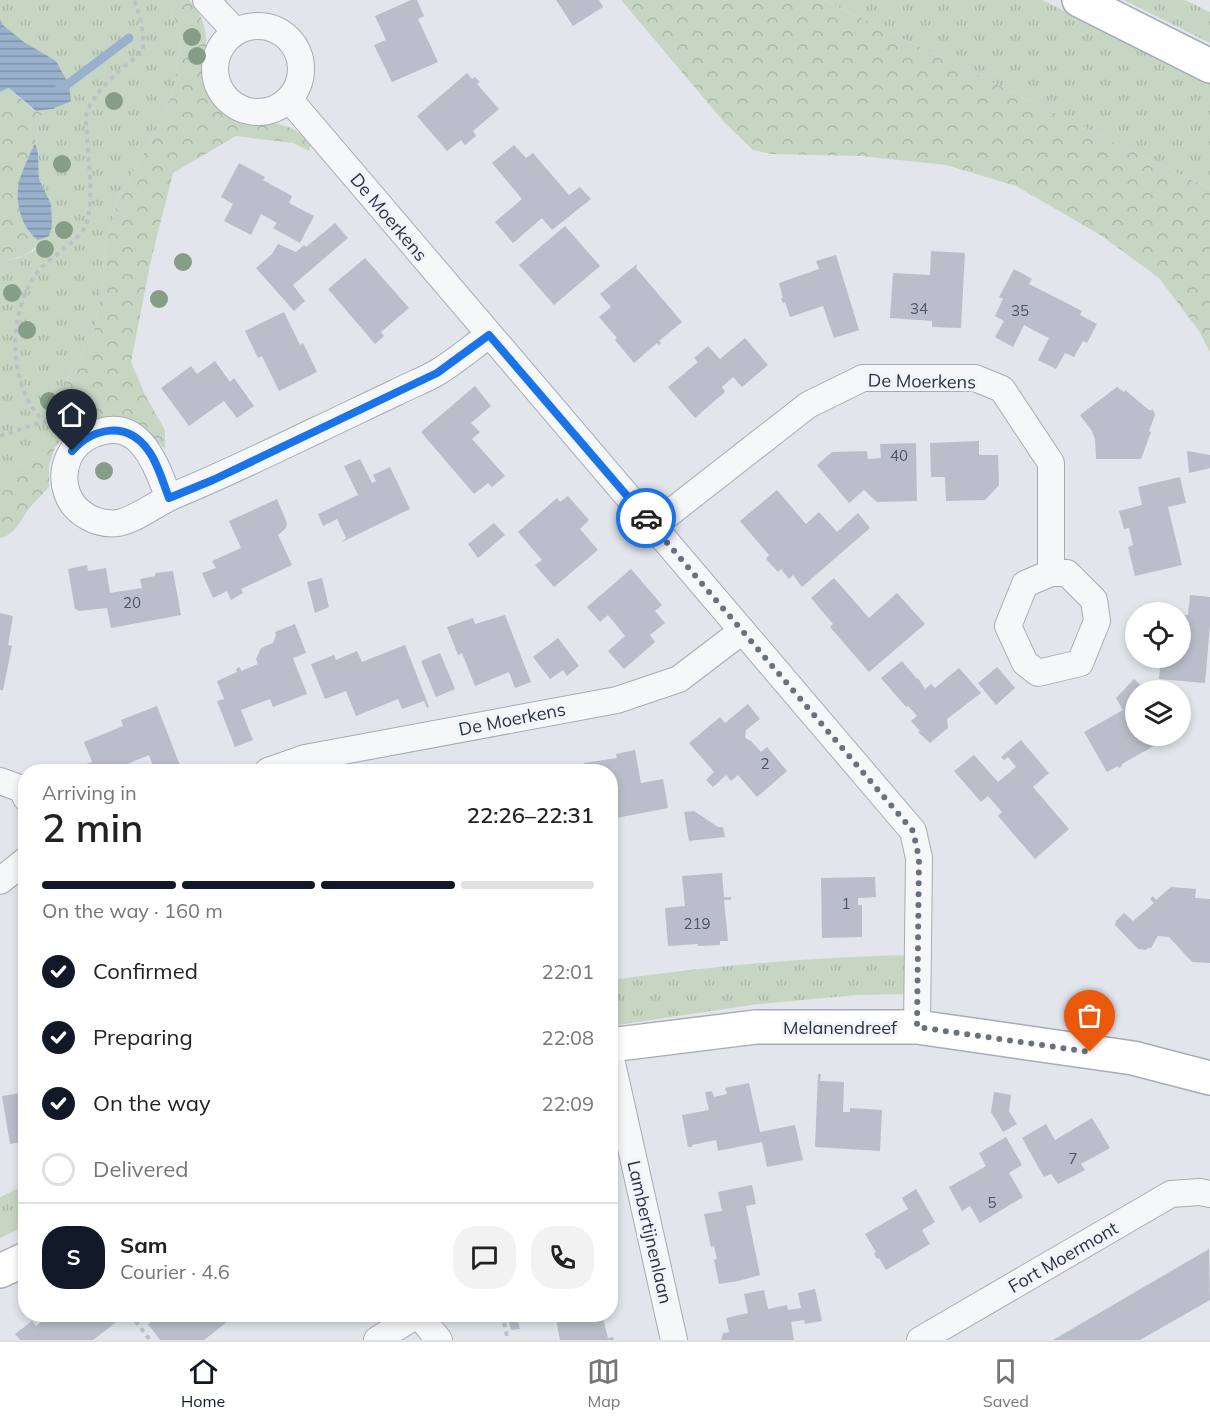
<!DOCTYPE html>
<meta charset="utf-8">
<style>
body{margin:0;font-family:Mulish,sans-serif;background:#f2f2f2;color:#222;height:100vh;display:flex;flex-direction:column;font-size:22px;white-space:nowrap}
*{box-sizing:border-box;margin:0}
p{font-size:20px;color:#767676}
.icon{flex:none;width:33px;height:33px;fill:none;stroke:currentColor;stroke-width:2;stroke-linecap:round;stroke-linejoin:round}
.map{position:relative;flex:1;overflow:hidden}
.sheet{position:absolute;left:18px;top:764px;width:600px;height:558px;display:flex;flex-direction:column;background:#fff;border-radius:24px;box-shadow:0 3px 9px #0003}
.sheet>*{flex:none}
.buttons{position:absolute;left:1125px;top:602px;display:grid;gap:12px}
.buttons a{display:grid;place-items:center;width:66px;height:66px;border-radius:50%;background:#fff;box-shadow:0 3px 9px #0003;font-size:30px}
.pin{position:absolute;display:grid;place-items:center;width:51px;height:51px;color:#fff;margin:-62px -26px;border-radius:50% 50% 50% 0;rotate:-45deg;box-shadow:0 0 6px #0007}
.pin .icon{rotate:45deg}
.courier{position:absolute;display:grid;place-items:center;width:60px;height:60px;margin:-30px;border:4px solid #1a73e8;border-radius:50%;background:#fff;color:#222;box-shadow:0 2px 8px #0007}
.headline em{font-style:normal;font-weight:600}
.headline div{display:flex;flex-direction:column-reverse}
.headline{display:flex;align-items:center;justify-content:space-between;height:102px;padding:0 24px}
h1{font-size:39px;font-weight:600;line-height:45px}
.bar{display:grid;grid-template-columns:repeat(4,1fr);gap:9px 6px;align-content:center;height:72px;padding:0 24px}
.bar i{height:8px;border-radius:4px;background:#e0e0e0}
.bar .selected{background:#111827}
.bar p{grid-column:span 4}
.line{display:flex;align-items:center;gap:15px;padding:0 24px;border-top:2px solid #e0e0e0}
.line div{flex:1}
.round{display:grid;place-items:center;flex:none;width:63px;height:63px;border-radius:24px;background:#f2f2f2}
ol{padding:0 24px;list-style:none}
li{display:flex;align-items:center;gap:18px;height:66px}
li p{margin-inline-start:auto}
li .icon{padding:6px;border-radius:50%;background:#111827;color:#fff;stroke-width:4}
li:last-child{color:#767676}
li i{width:33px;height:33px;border:3px solid #e0e0e0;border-radius:50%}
.tabs{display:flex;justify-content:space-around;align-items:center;height:84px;border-top:2px solid #e0e0e0;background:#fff;font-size:16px;color:#767676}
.tabs a{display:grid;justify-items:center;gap:3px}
.tabs .selected{color:#111827}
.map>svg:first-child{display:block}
.grass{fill:url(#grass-tufts)}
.forest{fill:url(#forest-crowns)}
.water{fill:url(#water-rules)}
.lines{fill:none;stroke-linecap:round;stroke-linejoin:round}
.stream{stroke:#9ab1ce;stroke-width:9}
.building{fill:#b9beca}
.street-casing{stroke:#a6acb7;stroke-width:28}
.secondary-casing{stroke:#a6acb7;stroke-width:36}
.primary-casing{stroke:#a0a9b8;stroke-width:36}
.path{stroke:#bcc0c7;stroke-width:4;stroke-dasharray:4.5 4.5;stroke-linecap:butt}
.street{stroke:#f5f7f9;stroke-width:26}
.secondary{stroke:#fff;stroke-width:33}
.primary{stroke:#fff;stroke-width:33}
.tree{fill:#869d87}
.done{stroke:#69717f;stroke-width:6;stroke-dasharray:0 10.8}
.route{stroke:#1a73e8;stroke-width:8}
.labels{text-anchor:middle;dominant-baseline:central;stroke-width:6;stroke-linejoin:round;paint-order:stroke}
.number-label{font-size:15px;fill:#4c5566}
.street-label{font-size:18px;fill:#283245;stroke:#f2f4f9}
</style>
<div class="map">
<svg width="1210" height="1340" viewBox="0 0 1210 1340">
<defs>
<pattern id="grass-tufts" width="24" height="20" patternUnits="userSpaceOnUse" patternTransform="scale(1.5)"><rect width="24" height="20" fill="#c7d6c2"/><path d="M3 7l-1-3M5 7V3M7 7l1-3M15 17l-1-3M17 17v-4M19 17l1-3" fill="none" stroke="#abb8a8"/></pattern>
<pattern id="forest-crowns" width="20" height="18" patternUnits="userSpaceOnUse" patternTransform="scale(1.5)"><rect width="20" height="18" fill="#c7d6c2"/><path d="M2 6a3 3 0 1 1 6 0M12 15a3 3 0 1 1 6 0" fill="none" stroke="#abb8a8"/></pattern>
<pattern id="water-rules" width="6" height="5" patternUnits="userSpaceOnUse" patternTransform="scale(1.5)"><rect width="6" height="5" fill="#9ab1ce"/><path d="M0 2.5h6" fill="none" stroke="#7e91a9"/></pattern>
</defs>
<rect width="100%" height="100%" fill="#e2e5ec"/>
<g class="grass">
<path d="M0,0h164l8,11 9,26 -6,48 -17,44 -40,69 -13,52 -3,37 -9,50 -27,43 6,47 -17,20 -55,28v-214l19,-3 16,-8 7,-12 9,-34 -12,-25 -1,-26 -3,-10 8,-33 10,-1 3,-48c-12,-7 -53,-29 -56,-42 0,-6 0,-13 0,-19z"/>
<polygon points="824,0 1042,0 1210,83 1210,189"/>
<polygon points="1124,0 1185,0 1210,12 1210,43"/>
<path d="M912,955v39l-55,1 -99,9 -147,22v-46c100,-14 200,-23 301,-25z"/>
<polygon points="25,1185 25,1226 0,1238 0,1197"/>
</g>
<g class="forest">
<path d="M164,0h25c34,36 3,68 25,99 20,27 58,16 84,33 5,4 9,9 13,13l-2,6 -16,-8 -57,-7 -63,37 -22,87 -20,102 14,33 20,35v19c-27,-28 -55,-44 -93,-22l-6,-47 27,-43 9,-50 3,-37 13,-52 40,-69 17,-44 6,-48 -9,-26z"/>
<polygon points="621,0 824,0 1210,189 1210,352 1199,331 1159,278 1102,236 1016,186 946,165 861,156 771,154 753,150 724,122"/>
<path d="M9,88l26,23 8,-1 -8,32 -17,47 24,49c-11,18 -22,20 -42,23v-169z"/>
<path d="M55,447l-6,18v22c-7,8 -15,15 -21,23 -8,11 -14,26 -28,28v-63z"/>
</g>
<g class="water">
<polygon points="0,19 3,25 24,42 56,61 69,85 71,101 53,109 36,111 9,88 0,92"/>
<path d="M35,143l3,10 1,26 12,25 1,22 -3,10 -11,4c-15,-11 -22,-33 -20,-52 2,-15 11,-31 17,-45z"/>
</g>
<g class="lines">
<polyline class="stream" points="59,84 64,87 129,38"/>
</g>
<g class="building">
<polygon points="411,0 417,0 424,16 418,19 438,62 392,82 374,45 386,40 375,16"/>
<polygon points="556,0 599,0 603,7 573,26"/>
<polygon points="467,73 472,79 475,77 480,82 477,84 499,109 473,131 476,136 465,145 461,140 447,151 417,116"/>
<polygon points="514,145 526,158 533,153 569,195 580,187 591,199 552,230 542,218 513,243 495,222 522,199 492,163"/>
<polygon points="239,163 265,177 263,180 292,196 289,203 314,216 300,243 273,228 277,223 261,214 251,235 224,221 233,204 221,197"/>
<polygon points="335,223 348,238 293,285 305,301 294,311 256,268 272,254 278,244 296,252 304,245 306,247"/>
<polygon points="565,226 600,266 554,305 519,265"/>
<polygon points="931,251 965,253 961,328 932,327 932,321 890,318 893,273 930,275"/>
<polygon points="836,255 859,330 834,338 823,306 790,317 785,302 783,303 781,298 783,298 779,283 819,269 816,261"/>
<polygon points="365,258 409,308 381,332 384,336 375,344 328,289"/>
<polygon points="637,264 636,268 682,322 659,341 661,343 659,345 657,343 634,363 615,340 617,338 599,317 611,307 600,294"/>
<polygon points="1014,269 1032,279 1029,284 1082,311 1080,315 1097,324 1087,343 1083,341 1074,357 1065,353 1056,369 1038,360 1049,338 1037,332 1024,325 1013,347 995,337 1004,321 995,316 1003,299 999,297"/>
<polygon points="284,312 300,345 303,343 317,372 279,391 262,356 258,358 245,331"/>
<polygon points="745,338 768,365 742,387 733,377 722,387 725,392 695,418 668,387 698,362 694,358 708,346 720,359"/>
<polygon points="215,361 230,382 234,378 254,406 237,418 224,401 189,426 161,388 191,366 197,374"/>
<polygon points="475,386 491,406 471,423 480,432 472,439 505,476 492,487 488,483 474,494 421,432"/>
<polygon points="1117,387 1124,392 1125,390 1149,410 1153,410 1155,415 1149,431 1151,432 1141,459 1096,459 1095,439 1092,431 1080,415"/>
<polygon points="979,441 979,455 998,455 999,485 985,500 946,501 945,477 931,477 930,443"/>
<polygon points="916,443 917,501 877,502 864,490 849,503 817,465 832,452 867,451 868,459 881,458 880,444"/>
<polygon points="1187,451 1210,455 1210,468 1189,473"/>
<polygon points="360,459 372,483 376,481 373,475 390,467 410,509 342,542 346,538 337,519 323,526 318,514 358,495 344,466"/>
<polygon points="1180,477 1186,503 1168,507 1182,565 1135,576 1128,547 1133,545 1129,528 1124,529 1119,511 1142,505 1138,487"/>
<polygon points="777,490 806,524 819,512 837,532 858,513 870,528 802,587 793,575 789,579 781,569 778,572 766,559 769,555 740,521"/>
<polygon points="568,496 589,520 580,529 598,550 554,587 535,565 542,560 518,532 557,498 560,502"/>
<polygon points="277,499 287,523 286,528 278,535 292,565 241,589 243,593 231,600 227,591 213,598 202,573 216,568 212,561 241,548 229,521"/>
<polygon points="494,523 505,535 478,558 468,544"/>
<polygon points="87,565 88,571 106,568 110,593 142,588 140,579 155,576 155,573 173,571 181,615 111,628 107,608 80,611 75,609 68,569"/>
<polygon points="631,569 662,605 655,611 665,623 650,635 655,642 624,669 608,651 625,636 608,615 600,622 587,607"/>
<polygon points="322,578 329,607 315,613 307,582"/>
<polygon points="834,578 869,618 897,593 925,624 869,672 830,627 833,624 811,598"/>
<polygon points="1190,595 1210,597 1210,625 1205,683 1159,679 1161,658 1180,657 1180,615 1188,615"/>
<polygon points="0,613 13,616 8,645 12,646 3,690 0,690"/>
<polygon points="505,615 531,682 515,688 509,672 475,686 462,653 458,655 447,627 473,618 475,624"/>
<polygon points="295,624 306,653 293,658 307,694 273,707 270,699 241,710 253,740 235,747 217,701 224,699 217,681 237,672 236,669 240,667 241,671 258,664 256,659 261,648 273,643 276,635 275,632"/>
<polygon points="558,638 579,666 567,676 563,670 550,679 533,657"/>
<polygon points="405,645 429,707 427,708 424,701 402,709 398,699 356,716 346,691 325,699 311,664 334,655 336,660 357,651 362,662"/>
<polygon points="440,653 455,689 436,697 421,661"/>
<polygon points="902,661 917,679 918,678 925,689 931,684 935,688 959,668 981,693 947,719 948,728 930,743 918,732 920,731 911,721 917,716 908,706 906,707 881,678"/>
<polygon points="997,667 1015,688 996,705 978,683"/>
<polygon points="1134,679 1146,690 1136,690 1136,735 1155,735 1159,743 1122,764 1122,766 1119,768 1118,766 1107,772 1084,732 1123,710 1116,698"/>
<polygon points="748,704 760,719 746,730 745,738 751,741 761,752 767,747 787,771 757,797 738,775 731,781 726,775 713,787 706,780 714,772 689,743 720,717 725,723"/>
<polygon points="157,706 181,768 174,771 155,771 149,755 110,771 89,771 86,764 92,762 84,742 123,726 121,720"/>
<polygon points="1021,740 1049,773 1033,787 1069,829 1035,859 998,816 1002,812 988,796 981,802 954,771 974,755 998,782 1016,767 1008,757 1004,760 1001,757"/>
<polygon points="635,750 641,783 663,779 668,808 616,818 613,802 610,803 610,771 585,771 584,763 617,758 616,754"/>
<polygon points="694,811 718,827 723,827 725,837 689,841 684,812"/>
<polygon points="722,873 724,897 731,897 731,900 724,900 728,941 720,941 720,945 698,946 698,944 668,946 665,908 685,906 682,876"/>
<polygon points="875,877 876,897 858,898 858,905 862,905 862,937 822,938 821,878"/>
<polygon points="1171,887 1196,889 1195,898 1210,899 1210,963 1192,962 1169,937 1158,936 1151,948 1148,948 1146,950 1138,949 1115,925 1116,921 1124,913 1133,921 1154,903 1150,899 1153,896 1156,900"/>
<polygon points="818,1074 821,1074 820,1081 844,1082 843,1112 850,1112 850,1108 882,1110 880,1151 815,1147"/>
<polygon points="749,1083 760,1132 795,1125 803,1160 767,1167 762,1142 718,1151 716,1140 692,1145 692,1147 688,1147 682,1115 709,1110 705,1092 712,1091 714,1097 727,1094 725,1088"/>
<polygon points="26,1092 26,1141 10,1144 2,1096"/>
<polygon points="994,1092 1011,1095 1009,1111 1017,1124 1003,1132 991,1112"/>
<polygon points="1092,1118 1110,1148 1081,1164 1085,1170 1058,1184 1051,1174 1044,1177 1022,1138 1046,1124 1055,1140"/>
<polygon points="1006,1137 1022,1165 1009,1173 1023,1197 980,1223 970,1206 962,1211 949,1187 986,1166 979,1153"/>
<polygon points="752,1185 756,1204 746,1206 760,1275 738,1281 719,1284 714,1260 717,1259 714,1246 711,1247 704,1214 722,1211 718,1192"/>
<polygon points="916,1189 935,1222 922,1230 930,1244 886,1270 879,1258 877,1259 874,1254 876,1252 865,1234 908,1209 902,1198"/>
<polygon points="1209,1249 1210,1300 1140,1340 1053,1340"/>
<polygon points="815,1289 822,1321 805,1324 804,1320 791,1322 794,1340 721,1340 723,1333 729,1332 726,1318 748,1313 744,1294 764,1290 768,1309 787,1305 788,1310 801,1308 798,1293"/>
<polygon points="51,1314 122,1314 124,1316 93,1340 20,1340 15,1334 32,1321 36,1326"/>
<polygon points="161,1314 237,1314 204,1340 160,1340 148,1324"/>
<polygon points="507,1314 516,1314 520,1329 511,1330"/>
<polygon points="555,1314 602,1314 608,1338 613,1337 614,1340 560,1340"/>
</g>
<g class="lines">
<defs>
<g id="street">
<polyline points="206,0 235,31"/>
<circle cx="258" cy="69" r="43"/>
<polyline points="289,99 913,831 919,858 917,1027"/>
<path d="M169,498c-13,-32 -28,-83 -75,-64 -24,9 -35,35 -27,59 7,20 30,33 51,30 20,-4 38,-20 57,-28 49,-20 96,-43 144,-66 26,-12 52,-25 78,-37 13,-7 28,-12 41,-20 18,-11 34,-25 51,-37"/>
<polyline points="653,526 808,405 863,378 975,378 1002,389 1051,463 1051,573 1025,584 1008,626 1025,663 1038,673 1080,663 1097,621 1094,600 1067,573 1051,573"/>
<polyline points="268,771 305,758 617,700 679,679 742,631"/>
<polyline points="0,781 22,789 26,798"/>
<polyline points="0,881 26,860"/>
<polyline points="610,1054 674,1340"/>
<polyline points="418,1314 439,1340"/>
<polyline points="377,1340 418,1314"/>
<polyline points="920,1340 1171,1194 1200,1192 1210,1194"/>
</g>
<g id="secondary">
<polyline points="610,1045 756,1027 917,1027 1133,1058 1210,1078"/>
<polyline points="0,1271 26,1259"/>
</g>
<polyline id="primary" points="1079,0 1210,66"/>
</defs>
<use href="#street" class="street-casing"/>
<use href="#secondary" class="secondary-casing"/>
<use href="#primary" class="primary-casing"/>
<g class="path">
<path d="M54,429c-49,-32 -49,-117 -14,-160 10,-11 43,-32 46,-44 8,-27 3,-58 1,-87 0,-6 -2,-16 -1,-22 5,-24 39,-50 57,-65 1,-19 -2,-33 -9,-51"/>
<polyline points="0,436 43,422"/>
<polyline points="130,1314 150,1340"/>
<polyline points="502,1314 508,1340"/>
</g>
<use href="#street" class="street"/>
<use href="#secondary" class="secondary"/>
<use href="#primary" class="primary"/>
</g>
<g class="tree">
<circle cx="192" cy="37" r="9"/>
<circle cx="197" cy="56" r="9"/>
<circle cx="114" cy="101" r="9"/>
<circle cx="62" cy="164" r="9"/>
<circle cx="64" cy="230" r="9"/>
<circle cx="45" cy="249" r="9"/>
<circle cx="183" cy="262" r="9"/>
<circle cx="12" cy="293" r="9"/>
<circle cx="159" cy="299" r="9"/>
<circle cx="27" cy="330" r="9"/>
<circle cx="49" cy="401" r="9"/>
<circle cx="104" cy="471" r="9"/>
</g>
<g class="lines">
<polyline class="done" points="646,518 913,831 919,858 917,1027 1090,1052"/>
<path class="route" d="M72,451c22,-24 55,-30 76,-1 10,13 15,33 21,48l44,-18 224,-107 52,-38 157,183"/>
</g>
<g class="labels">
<g class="number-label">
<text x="919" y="308">34</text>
<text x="1020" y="310">35</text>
<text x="899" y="455">40</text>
<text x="132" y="602">20</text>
<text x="765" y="763">2</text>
<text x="846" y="903">1</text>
<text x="697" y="923">219</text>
<text x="1073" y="1158">7</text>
<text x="992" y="1202">5</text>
</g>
<g class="street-label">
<text transform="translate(389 217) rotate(50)">De Moerkens</text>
<text transform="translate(922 381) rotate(1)">De Moerkens</text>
<text transform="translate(512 719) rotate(-11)">De Moerkens</text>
<text x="840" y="1027">Melanendreef</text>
<text transform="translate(650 1232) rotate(77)">Lambertijnenlaan</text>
<text transform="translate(1063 1257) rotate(-30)">Fort Moermont</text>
</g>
</g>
</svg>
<div class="buttons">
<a><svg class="icon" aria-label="locate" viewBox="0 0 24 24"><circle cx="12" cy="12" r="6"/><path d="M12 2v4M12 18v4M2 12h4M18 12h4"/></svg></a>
<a><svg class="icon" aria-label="layers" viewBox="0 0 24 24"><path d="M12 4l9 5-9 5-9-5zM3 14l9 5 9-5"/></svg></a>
</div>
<div class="pin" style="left:1090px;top:1052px;background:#ea580c"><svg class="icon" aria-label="bag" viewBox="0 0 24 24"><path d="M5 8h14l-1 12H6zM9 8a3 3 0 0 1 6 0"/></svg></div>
<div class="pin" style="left:72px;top:451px;background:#1f2937"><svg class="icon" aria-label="home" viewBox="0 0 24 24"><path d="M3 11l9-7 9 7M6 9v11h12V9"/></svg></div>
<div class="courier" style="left:646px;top:518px"><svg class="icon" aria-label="car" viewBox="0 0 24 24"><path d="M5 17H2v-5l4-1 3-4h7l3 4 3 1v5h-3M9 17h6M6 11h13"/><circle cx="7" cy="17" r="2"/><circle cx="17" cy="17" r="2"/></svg></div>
<section class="sheet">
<div class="headline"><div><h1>2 min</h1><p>Arriving in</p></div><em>22:26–22:31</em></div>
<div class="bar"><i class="selected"></i><i class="selected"></i><i class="selected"></i><i></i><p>On the way · 160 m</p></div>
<ol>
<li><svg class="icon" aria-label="check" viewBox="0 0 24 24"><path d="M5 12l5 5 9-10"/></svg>Confirmed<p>22:01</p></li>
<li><svg class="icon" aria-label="check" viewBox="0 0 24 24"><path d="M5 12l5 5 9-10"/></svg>Preparing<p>22:08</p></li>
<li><svg class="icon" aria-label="check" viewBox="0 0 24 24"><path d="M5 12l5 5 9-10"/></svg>On the way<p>22:09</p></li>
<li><i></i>Delivered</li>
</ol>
<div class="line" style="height:108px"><b class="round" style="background:#111827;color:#fff">S</b><div><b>Sam</b><p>Courier · 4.6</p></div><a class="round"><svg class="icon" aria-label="chat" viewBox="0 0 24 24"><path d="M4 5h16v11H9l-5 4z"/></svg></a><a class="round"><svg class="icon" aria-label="phone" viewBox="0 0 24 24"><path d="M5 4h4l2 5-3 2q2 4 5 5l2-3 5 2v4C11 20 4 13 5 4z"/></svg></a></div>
</section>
</div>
<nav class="tabs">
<a class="selected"><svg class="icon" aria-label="home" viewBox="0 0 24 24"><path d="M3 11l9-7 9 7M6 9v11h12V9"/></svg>Home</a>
<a><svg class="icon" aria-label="map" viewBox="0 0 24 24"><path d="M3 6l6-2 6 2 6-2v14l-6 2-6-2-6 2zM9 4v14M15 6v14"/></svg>Map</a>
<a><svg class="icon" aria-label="saved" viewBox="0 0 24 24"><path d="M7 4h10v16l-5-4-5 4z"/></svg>Saved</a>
</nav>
